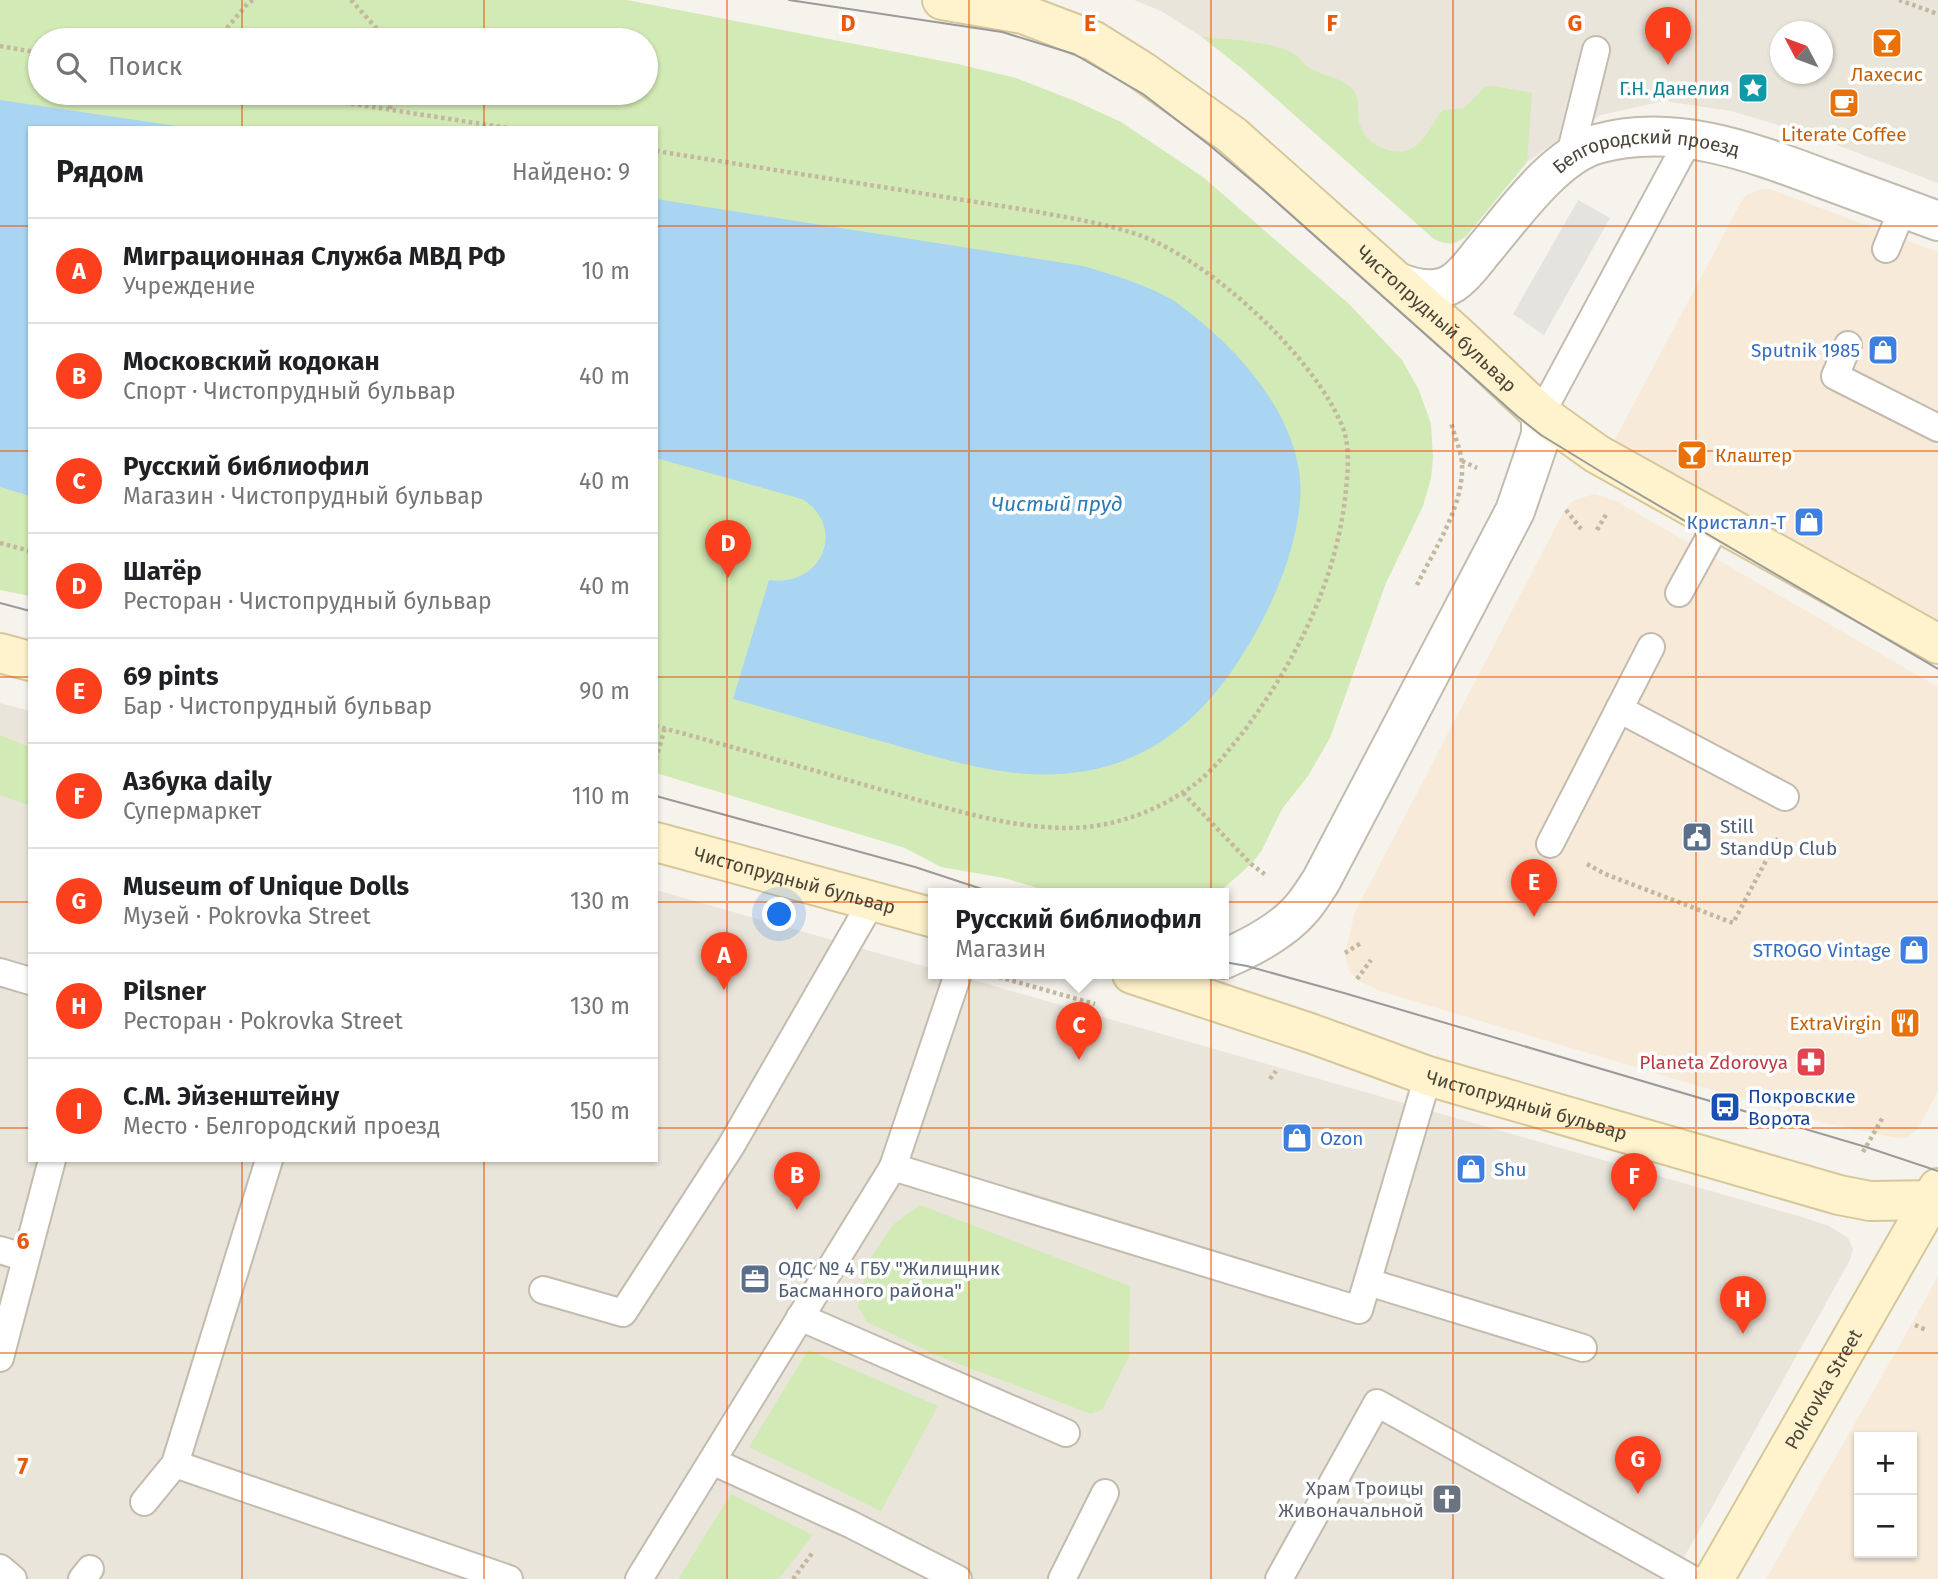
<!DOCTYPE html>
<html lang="ru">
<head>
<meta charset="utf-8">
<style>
	:root { --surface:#fff; --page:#f6f6f6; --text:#202124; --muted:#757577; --line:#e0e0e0; --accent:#fc3f1d }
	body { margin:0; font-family:"Fira Sans",sans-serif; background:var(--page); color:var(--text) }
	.controls { position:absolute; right:21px; bottom:21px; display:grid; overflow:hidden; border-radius:0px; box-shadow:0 2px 5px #0004 }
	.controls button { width:63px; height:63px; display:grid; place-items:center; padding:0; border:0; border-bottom:2px solid var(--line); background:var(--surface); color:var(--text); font:35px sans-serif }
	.compass { position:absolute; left:1770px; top:21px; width:63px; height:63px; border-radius:50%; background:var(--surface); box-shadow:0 2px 5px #0004; rotate:311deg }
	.you { position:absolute; left:780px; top:915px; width:24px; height:24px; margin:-18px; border:5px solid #fff; border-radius:50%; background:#1a73e8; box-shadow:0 0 0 10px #1a73e833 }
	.badge { display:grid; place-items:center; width:46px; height:46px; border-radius:50%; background:var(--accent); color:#fff; font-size:23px; font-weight:700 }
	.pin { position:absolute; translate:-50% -58px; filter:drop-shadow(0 2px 4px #0008) }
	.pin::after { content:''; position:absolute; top:37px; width:24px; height:21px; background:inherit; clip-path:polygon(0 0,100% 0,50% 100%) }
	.popup { position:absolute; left:928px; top:888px; width:301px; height:91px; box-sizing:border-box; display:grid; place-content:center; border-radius:0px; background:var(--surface); filter:drop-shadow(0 2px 5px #0005); font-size:23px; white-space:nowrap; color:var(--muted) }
	.popup b { font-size:26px; color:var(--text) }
	.popup::after { content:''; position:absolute; left:50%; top:100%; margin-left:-14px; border:14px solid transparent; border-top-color:var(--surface) }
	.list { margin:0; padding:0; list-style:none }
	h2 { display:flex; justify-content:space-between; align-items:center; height:91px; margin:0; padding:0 28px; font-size:30px }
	h2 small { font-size:23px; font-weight:400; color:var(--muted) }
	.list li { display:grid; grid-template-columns:46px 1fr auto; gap:21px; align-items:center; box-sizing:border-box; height:105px; padding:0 28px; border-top:2px solid var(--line) }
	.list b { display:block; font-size:26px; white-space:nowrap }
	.list p { margin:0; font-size:23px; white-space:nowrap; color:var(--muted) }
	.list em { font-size:23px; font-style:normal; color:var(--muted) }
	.icon { flex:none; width:38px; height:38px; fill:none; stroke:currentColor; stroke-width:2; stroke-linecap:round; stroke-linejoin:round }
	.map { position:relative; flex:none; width:1938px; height:1579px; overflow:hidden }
	.search { position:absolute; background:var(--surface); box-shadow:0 2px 5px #0004; left:28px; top:28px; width:630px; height:77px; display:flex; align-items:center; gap:18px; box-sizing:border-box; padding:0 24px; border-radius:38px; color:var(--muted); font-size:26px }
	.panel { position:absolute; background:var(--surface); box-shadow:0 2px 5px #0004; left:28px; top:126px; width:630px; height:1036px; border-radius:0px }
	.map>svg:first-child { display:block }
	.residential { fill:#eae5da; fill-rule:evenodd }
	.commercial { fill:#f7ead8; fill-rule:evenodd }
	.green { fill:#d2eab5; fill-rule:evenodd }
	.parking { fill:#e5e3e0 }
	.water { fill:#a9d4f2 }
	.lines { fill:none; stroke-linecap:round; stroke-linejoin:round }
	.lane-casing { stroke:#c2bbae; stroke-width:30 }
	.street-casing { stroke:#c2bbae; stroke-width:42 }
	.secondary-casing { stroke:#d6c79b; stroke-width:42 }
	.path { stroke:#c4b79f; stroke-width:4.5; stroke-dasharray:3.5 3.5; stroke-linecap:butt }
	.lane { stroke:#fff; stroke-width:26 }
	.street { stroke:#fff; stroke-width:38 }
	.secondary { stroke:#fff3cd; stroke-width:38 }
	.tram { stroke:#9a9a9a; stroke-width:2 }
	.grid { fill:none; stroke:#e8590c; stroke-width:2; stroke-opacity:0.55 }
	.labels { text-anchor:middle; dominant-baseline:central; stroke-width:7; stroke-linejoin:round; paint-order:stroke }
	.food-label { font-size:19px; fill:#c56008; stroke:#fff }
	.culture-label { font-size:19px; fill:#0d838f; stroke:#fff; text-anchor:end }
	.street-label { font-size:19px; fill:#4b4439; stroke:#fff }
	.shop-label { font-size:19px; fill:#366cbe; stroke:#fff; text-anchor:end }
	.service-label { font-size:19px; fill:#4e5e75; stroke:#fff; text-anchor:start }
	.health-label { font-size:19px; fill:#be3a42; stroke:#fff; text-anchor:end }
	.transit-label { font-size:19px; fill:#164399; stroke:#fff; text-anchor:start }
	.worship-label { font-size:19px; fill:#5b616d; stroke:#fff; text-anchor:end }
	.water-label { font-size:21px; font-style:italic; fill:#2e7ab2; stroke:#fff }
	.grid-label { font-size:23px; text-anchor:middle; font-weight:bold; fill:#e8590c; stroke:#fff; stroke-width:7; stroke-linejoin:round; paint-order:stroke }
</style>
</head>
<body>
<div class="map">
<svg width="1938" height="1579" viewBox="0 0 1938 1579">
	<rect width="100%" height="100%" fill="#f6f3ec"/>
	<g class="residential">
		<path d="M1134,0h804v183l-136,-51 -71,-21 -67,-10 -63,14 -42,24 -32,23 -61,74 -13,8 -10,-1 -9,-4 -189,-168 -43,-34 -39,-25zM1780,32h42v42h-42z"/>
		<path d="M0,703l30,8v449h626v-270l278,79v5h18l850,243 27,9 19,12 5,11 -3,11 -178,319h-1672z"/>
	</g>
	<g class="commercial">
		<path d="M1762,189h8l168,63v379l-323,-187v-5l126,-237 5,-7z"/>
		<path d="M1595,494l21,7 322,186v404l-21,39 -11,8h-9l-78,-16 -439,-131 -21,-10 -11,-12 -3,-16 10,-41 210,-403 9,-9z"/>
		<path d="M1938,1276v303h-172l136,-238zM1859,1437h53v116h-53z"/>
	</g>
	<g class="green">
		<path d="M0,0h627l331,64 58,14 59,23 46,21 82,55 146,127 53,56 17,30 12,34 2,35 -2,19 -8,28 -37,77 -56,155 -22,38 -26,33 -20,41 -11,14 -34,30h-160l-53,-16 -63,-11 -36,-19 -249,-75v-645h-626v468l-30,-6zM40,40h606v53h-606z"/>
		<path d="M1202,37c29,3 62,3 89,15 8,4 12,13 20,17 12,7 28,8 39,18 11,9 7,22 9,34 5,25 39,41 59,23 11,-10 15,-23 25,-34l21,-2 21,-21 10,-1 37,7 -5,69 -61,74c-11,10 -20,8 -32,3l-189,-168z"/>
		<path d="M0,735l30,12v59l-30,-11z"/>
		<path d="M920,1205l210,81 -1,70 -26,53 -12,5 -150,-57 -74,-35 -9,-15 11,-47 25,-36z"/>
		<path d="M808,1350l130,56 -57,105 -132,-64z"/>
		<path d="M731,1494l82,41 -34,44h-101z"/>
	</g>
	<path class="parking" d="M1578,200l32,18 -66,117 -31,-21z"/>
	<g class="water">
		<path d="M0,100l190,28h-160v368l-30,-9z"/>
		<path d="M656,199l427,67c30,9 59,17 86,32 10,5 18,13 26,19 53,42 112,113 105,185 -5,54 -30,110 -59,155 -38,60 -89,105 -162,115 -67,10 -132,-12 -195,-30 -51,-14 -101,-29 -151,-43l36,-119c54,8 78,-54 33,-81l-146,-41z"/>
	</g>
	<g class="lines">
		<g class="lane-casing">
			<g id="lane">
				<path d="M1569,159l27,-109"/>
				<path d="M1886,249l17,-41"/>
				<path d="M1848,345l-13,31 103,52"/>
				<path d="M1541,414l148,-275"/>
				<path d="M1679,593l39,-71"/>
				<path d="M1619,709l166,88"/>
				<path d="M1550,844l101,-197"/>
				<path d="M0,972l30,9"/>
				<path d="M958,974l-65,193 466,143 69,-234"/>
				<path d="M0,1250l26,8"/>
				<path d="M1368,1282l215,66"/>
				<path d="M543,1290l80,23 108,-167 141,-245"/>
				<path d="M800,1317l266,116"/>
				<path d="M0,1358l52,-198"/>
				<path d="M712,1461l138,63 108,55"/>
				<path d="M175,1464l334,115"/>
				<path d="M144,1502l31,-38 94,-304"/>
				<path d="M0,1568l13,11"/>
				<path d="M82,1579l8,-10"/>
				<path d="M639,1579l254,-412"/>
				<path d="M1062,1579l43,-86"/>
				<path d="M1279,1579l98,-176 315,176"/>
			</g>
		</g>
		<g class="street-casing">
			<g id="street">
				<path id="s1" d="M1397,282c18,7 39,12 56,1 12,-8 21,-21 29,-31 29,-34 72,-96 115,-108 77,-22 155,8 227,35 38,14 76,28 114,42"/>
				<path d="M1224,959c28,-12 59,-28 78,-51 7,-8 13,-18 19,-27l194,-370 26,-76v-21"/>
			</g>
		</g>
		<g class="secondary-casing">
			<g id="secondary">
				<path id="s2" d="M942,0l81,14 71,27 48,30 90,64 226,201 83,78 56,40 341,190"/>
				<path d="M0,653l30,8"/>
				<path id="s3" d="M656,842l278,76"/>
				<path id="s4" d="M1132,974l178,59 118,43 411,119 31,6 68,-1"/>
				<path id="s5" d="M1714,1579l224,-391"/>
			</g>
		</g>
		<g class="path">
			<path d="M351,0l28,31 4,9"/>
			<path d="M1899,0l39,14"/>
			<path d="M220,40l2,-6 26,-31 5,-3"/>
			<path d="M0,46l40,7"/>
			<path d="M282,93l226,35"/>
			<path d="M390,109l2,-16"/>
			<path d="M656,151l377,60c35,7 72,12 106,24 72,26 176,122 204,193 7,18 5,42 3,61 -8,88 -49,171 -102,242 -18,23 -37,47 -62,62 -28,18 -63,31 -96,34 -65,6 -138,-19 -200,-36 -77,-22 -153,-44 -230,-65"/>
			<path d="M1462,461l15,7"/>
			<path d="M1566,510l15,19"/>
			<path d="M1597,530l10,-17"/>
			<path d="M0,543l30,8"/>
			<path d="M1417,585c18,-37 47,-79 45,-121 -1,-14 -8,-29 -11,-42"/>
			<path d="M656,759l9,-31"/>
			<path d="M1183,793l68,71 16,12"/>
			<path d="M1587,864l18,10 128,49 45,-85"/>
			<path d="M1345,953l16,-10"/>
			<path d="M999,977l96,27"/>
			<path d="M1357,979l14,-19"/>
			<path d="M1270,1079l6,-8"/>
			<path d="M1863,1152l20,-35"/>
			<path d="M1915,1325l11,5"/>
			<path d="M793,1579l20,-27"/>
		</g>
		<use href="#lane" class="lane"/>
		<use href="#street" class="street"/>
		<use href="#secondary" class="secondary"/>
		<g class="tram">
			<path d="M789,0l213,32 72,22 69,40 65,50 54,45 255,227 24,19 62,38 335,196"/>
			<path d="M0,603l30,8"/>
			<path d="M656,796l259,71 82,27"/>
			<path d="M1224,962l23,4 97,27 522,154 72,24"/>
		</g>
	</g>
	<path class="grid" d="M242,0v40M484,0v40M727,0v1579M969,0v1579M1211,0v1579M1453,0v1579M1696,0v1579M242,93v35M484,93v35M0,226h30M656,226h1282M0,451h30M656,451h1282M0,677h30M656,677h1282M0,902h30M656,902h1282M0,1128h30M656,1128h1282M242,1160v419M484,1160v419M0,1353h1938"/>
	<defs>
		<g id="bar-square" transform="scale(1.575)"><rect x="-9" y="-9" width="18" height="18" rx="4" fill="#e8710a" stroke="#fff"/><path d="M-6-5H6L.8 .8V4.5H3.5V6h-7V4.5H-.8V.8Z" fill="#fff"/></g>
		<g id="sight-square" transform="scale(1.575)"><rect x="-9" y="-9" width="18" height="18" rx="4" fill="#0f9aa8" stroke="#fff"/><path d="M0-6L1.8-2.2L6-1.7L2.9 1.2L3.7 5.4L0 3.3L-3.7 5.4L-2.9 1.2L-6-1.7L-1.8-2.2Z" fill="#fff"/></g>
		<g id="cafe-square" transform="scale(1.575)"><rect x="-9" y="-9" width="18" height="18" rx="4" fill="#e8710a" stroke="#fff"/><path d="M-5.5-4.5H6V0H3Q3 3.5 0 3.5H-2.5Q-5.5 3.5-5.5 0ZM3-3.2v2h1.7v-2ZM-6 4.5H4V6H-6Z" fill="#fff"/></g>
		<g id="shop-square" transform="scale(1.575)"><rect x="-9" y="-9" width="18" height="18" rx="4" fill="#3f7fe0" stroke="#fff"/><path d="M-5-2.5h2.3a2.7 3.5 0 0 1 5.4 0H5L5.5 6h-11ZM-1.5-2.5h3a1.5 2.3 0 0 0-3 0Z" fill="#fff"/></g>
		<g id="civic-square" transform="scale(1.575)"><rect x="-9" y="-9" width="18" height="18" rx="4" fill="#5c6f8a" stroke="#fff"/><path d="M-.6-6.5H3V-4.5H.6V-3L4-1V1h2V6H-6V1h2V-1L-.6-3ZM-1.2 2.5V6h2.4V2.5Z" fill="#fff"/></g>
		<g id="restaurant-square" transform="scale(1.575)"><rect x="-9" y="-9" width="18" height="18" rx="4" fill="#e8710a" stroke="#fff"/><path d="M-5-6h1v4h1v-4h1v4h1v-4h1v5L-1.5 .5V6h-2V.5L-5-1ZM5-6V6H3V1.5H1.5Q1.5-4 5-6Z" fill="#fff"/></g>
		<g id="pharmacy-square" transform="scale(1.575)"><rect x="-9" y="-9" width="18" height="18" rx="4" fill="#e0444e" stroke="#fff"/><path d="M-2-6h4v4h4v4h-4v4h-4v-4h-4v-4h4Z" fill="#fff"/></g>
		<g id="bus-square" transform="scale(1.575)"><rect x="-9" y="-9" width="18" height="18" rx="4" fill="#1a4fb4" stroke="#fff"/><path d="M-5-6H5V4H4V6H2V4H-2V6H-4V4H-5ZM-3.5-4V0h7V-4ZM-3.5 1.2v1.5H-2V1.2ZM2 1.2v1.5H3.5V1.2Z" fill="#fff"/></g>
		<g id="office-square" transform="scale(1.575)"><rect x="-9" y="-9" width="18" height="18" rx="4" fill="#5c6f8a" stroke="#fff"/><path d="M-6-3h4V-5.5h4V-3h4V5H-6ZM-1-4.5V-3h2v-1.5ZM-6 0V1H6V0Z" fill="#fff"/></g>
		<g id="church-square" transform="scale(1.575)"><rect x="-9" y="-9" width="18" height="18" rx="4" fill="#6b7280" stroke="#fff"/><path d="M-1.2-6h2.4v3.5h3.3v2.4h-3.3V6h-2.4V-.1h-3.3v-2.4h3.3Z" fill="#fff"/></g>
	</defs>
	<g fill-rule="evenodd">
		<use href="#bar-square" x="1887" y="43"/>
		<use href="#sight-square" x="1753" y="88"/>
		<use href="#cafe-square" x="1844" y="103"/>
		<use href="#shop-square" x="1883" y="350"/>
		<use href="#bar-square" x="1692" y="455"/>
		<use href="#shop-square" x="1809" y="522"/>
		<use href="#civic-square" x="1697" y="837"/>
		<use href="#shop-square" x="1914" y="950"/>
		<use href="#restaurant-square" x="1905" y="1023"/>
		<use href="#pharmacy-square" x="1811" y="1062"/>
		<use href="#bus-square" x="1725" y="1107"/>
		<use href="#shop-square" x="1297" y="1138"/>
		<use href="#shop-square" x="1471" y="1169"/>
		<use href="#office-square" x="755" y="1279"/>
		<use href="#church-square" x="1447" y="1499"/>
	</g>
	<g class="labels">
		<g class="food-label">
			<text x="1887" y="74">Лахесис</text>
			<text x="1844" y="134">Literate Coffee</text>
			<text x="1715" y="455" text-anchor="start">Клаштер</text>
			<text x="1882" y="1023" text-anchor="end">ExtraVirgin</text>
		</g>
		<g class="culture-label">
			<text x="1730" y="88">Г.Н. Данелия</text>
		</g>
		<g class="street-label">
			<text stroke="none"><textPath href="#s1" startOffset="308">Белгородский проезд</textPath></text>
			<text stroke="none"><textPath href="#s2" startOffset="600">Чистопрудный бульвар</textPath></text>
			<text stroke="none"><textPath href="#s3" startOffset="144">Чистопрудный бульвар</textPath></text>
			<text stroke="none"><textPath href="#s4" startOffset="416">Чистопрудный бульвар</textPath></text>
			<text stroke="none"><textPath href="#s5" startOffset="219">Pokrovka Street</textPath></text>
		</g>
		<g class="shop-label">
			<text x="1860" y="350">Sputnik 1985</text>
			<text x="1786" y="522">Кристалл-Т</text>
			<text x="1891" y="950">STROGO Vintage</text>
			<text x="1320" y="1138" text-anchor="start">Ozon</text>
			<text x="1494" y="1169" text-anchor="start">Shu</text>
		</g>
		<g class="service-label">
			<text x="1720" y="826">Still<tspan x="1720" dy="22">StandUp Club</tspan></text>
			<text x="778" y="1268">ОДС № 4 ГБУ "Жилищник<tspan x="778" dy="22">Басманного района"</tspan></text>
		</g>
		<g class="health-label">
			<text x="1788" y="1062">Planeta Zdorovya</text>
		</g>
		<g class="transit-label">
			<text x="1748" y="1096">Покровские<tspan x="1748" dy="22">Ворота</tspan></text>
		</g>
		<g class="worship-label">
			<text x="1424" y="1488">Храм Троицы<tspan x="1424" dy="22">Живоначальной</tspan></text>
		</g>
		<g class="water-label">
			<text x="1057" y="504">Чистый пруд</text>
		</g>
	</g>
	<g class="grid-label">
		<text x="848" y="31">D</text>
		<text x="1090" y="31">E</text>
		<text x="1332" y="31">F</text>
		<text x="1575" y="31">G</text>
		<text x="23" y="1249">6</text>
		<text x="23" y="1474">7</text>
	</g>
</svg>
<div class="controls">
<button>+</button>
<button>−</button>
</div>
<svg class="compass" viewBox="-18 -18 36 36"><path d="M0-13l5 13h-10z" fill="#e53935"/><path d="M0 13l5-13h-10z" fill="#757577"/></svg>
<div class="you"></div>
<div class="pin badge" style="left:724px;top:990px">A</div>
<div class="pin badge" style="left:797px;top:1210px">B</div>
<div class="pin badge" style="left:1079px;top:1060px">C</div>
<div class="popup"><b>Русский библиофил</b>Магазин</div>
<div class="pin badge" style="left:728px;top:578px">D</div>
<div class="pin badge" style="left:1534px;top:917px">E</div>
<div class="pin badge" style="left:1634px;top:1211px">F</div>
<div class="pin badge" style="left:1638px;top:1494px">G</div>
<div class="pin badge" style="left:1743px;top:1334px">H</div>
<div class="pin badge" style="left:1668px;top:65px">I</div>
<div class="search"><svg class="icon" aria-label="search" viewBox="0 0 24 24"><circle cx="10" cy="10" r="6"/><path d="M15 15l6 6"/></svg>Поиск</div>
<section class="panel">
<h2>Рядом<small>Найдено: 9</small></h2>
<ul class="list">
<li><span class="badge">A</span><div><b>Миграционная Служба МВД РФ</b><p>Учреждение</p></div><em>10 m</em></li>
<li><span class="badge">B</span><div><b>Московский кодокан</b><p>Спорт · Чистопрудный бульвар</p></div><em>40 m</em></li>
<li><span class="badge">C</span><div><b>Русский библиофил</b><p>Магазин · Чистопрудный бульвар</p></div><em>40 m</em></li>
<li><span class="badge">D</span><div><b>Шатёр</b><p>Ресторан · Чистопрудный бульвар</p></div><em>40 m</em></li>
<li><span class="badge">E</span><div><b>69 pints</b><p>Бар · Чистопрудный бульвар</p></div><em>90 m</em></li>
<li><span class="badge">F</span><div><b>Азбука daily</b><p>Супермаркет</p></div><em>110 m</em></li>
<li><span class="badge">G</span><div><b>Museum of Unique Dolls</b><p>Музей · Pokrovka Street</p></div><em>130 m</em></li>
<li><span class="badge">H</span><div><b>Pilsner</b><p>Ресторан · Pokrovka Street</p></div><em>130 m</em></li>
<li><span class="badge">I</span><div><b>С.М. Эйзенштейну</b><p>Место · Белгородский проезд</p></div><em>150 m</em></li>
</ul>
</section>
</div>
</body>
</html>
